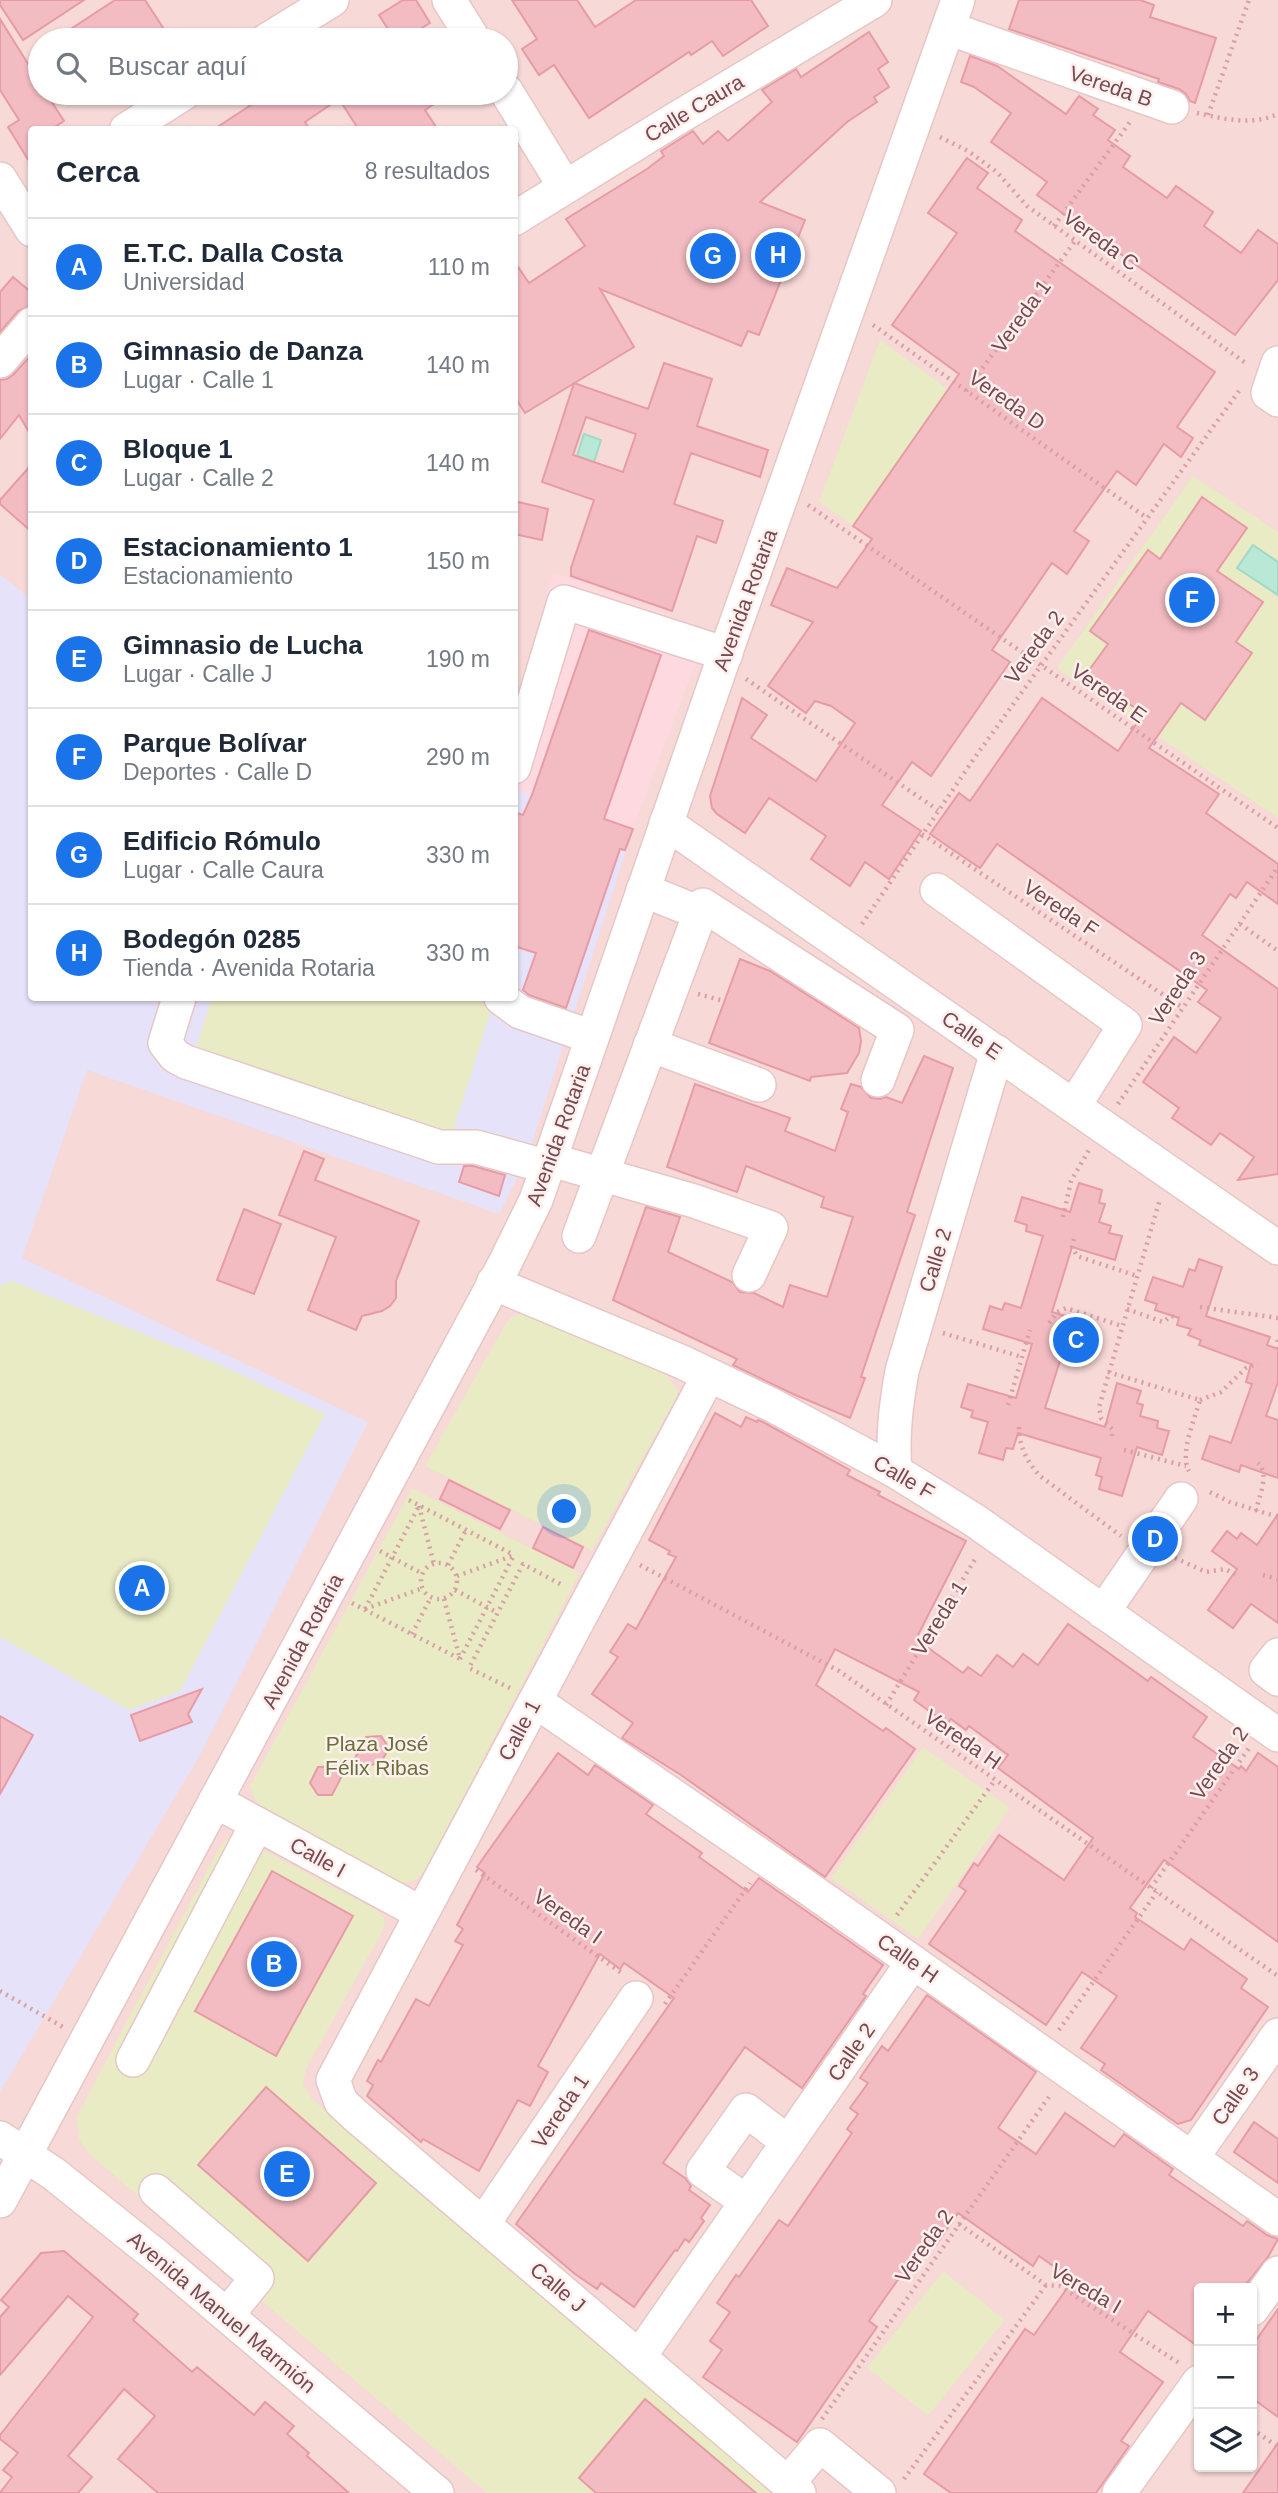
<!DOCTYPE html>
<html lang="es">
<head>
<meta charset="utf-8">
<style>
	:root { --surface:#fff; --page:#f2f2f3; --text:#1f2937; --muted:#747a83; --line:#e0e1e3; --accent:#1a73e8 }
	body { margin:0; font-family:Helvetica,sans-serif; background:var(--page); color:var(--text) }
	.controls { position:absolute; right:21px; bottom:21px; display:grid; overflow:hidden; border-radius:7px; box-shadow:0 2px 5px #0004 }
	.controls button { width:63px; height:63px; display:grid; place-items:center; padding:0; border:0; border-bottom:2px solid var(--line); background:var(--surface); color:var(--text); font:35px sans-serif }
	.you { position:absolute; left:565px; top:1512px; width:24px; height:24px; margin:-18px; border:5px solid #fff; border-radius:50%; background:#1a73e8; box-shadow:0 0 0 10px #1a73e833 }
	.badge { display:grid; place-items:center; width:46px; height:46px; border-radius:50%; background:var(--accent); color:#fff; font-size:23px; font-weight:700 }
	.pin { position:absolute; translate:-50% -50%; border:4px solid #fff; box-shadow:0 2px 7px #0006 }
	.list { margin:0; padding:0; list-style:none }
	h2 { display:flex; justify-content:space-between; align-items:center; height:91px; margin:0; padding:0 28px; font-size:30px }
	h2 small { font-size:23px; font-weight:400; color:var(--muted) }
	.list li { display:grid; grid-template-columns:46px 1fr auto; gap:21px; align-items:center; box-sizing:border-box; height:98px; padding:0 28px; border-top:2px solid var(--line) }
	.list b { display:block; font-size:26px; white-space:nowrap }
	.list p { margin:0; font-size:23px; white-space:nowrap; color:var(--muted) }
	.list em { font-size:23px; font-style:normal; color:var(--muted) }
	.icon { flex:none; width:38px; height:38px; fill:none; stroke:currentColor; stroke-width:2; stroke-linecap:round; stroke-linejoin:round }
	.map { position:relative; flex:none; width:1278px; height:2493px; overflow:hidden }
	.search { position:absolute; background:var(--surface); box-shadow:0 2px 5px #0004; left:28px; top:28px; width:490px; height:77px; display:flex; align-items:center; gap:18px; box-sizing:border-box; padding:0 24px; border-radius:38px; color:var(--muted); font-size:26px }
	.panel { position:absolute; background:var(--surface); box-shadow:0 2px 5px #0004; left:28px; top:126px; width:490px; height:875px; border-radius:7px }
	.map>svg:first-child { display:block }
	.residential { fill:#f7d9d7; fill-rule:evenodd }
	.commercial { fill:#fed9e0 }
	.education { fill:#e5e2f9 }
	.green { fill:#e8ebc3 }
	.water { fill:#b9e8d7; stroke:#9fdac6; stroke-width:2 }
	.building { fill:#f3bcc2; stroke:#e79ca5; stroke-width:2; fill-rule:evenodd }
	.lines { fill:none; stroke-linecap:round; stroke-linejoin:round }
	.minor-casing { stroke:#e7c6c6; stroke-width:36 }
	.path { stroke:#d99fa5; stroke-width:4.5; stroke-dasharray:2 5; stroke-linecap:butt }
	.minor { stroke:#fff; stroke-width:33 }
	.labels { text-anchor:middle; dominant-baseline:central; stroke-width:5; stroke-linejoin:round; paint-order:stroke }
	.street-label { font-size:21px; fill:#774950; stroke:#ffefed }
	.park-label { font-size:21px; fill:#67723b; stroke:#ffefed }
</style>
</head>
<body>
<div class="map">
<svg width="1278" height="2493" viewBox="0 0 1278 2493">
	<rect width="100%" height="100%" fill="#fde8e6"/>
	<path class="residential" d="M0,0h1278v2493h-1278zM40,40h466v53h-466zM32,130h482v868h-482zM1199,2288h53v179h-53z"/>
	<path class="commercial" d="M553,572l155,58 -75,199 -118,-40v-77z"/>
	<path class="education" d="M0,574l31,25 1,399h482l1,-209 118,40 -101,314 -11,27 -22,44 -412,-144 -65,188 346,164 -168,333 -200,337z"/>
	<g class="green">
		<path d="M880,340l68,49 -95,137 -34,-24z"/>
		<path d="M1193,476l85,56v286l-221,-150z"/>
		<path d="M212,998h272l10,3 -43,136 -257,-83z"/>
		<path d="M12,1281l210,85 103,48 -145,277 -51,19 -129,-73v-351z"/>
		<path d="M521,1313l20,4 125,58 12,15 -2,8 -84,152 -167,-84 80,-141 7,-8z"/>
		<path d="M412,1488l168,85 -152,292c-7,12 -14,21 -30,16l-121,-64 -21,-15 -6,-16z"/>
		<path d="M923,1747l87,61 -92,131 -87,-61z"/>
		<path d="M231,1835l6,1 141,75 7,9 -1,8 -78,141 -3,15 9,15 130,113 335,281h-290l-398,-339 -10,-15 -2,-23 142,-268z"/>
		<path d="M943,2271l62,49 -77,96 -61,-48z"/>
	</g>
	<g class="water">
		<path d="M584,434l17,6 -7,22 -17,-6z"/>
		<path d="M1253,545l25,17v33l-41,-27z"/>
	</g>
	<g class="building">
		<path d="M0,0h84l-61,40 -23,-35z"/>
		<path d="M115,0h30l26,40h-117z"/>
		<path d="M403,0h13l14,23 -28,17h-7l-16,-25z"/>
		<path d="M512,0h65l18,27 41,-27h115l17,26 -45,30 -11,-15 -21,14 -2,-3 -100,66 -35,-53 -15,10 -17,-26 15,-10z"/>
		<path d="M1019,0h121l14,5 -4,12 66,21 -21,65 -5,-2 -4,-7 -7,-5 -21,-7 1,-3 -150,-50z"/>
		<path d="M0,19l40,64v10h6l18,28 -14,9h-18v36l-24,-39 11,-7 -19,-30z"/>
		<path d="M869,32l19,30 -10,7 11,18 -15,10 3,5 -30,20 -87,80 45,18 -46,115 -11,-4 -7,15 -141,-57 34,58 -109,66 -11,-17v-135l15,22 56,-37 -19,-27 81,-50 17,-13 -3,-5 32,-20 10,13 15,-13 10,10 44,-39 -10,-12 34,-21 5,8z"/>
		<path d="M970,56l27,10 69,48 13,-18 19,13 -5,6 22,15 -7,10 22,16 -7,11 44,31 9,-12 37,26 -9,14 37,27 17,-23 20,14v36l-43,55 -198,-140 10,-13 -56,-40 20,-29 -37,-26 -13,-5z"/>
		<path d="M269,93h181l-25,17 13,20h-79l-20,-31 -34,23 5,8h-97z"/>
		<path d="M967,158l21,15 -11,15 45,32 -7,11 200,141 -38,55 16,11 -12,19 -17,-13 -28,41 -19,-14 -43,60 15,10 -22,33 -15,-11 -60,87 18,12 -63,91 -16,23 -19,-14 -30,43 39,26 -32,48 -24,-17 -15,24 -39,-27 15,-23 -57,-38 -24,35 -28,-19 -5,-6 -2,-12 32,-98 25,17 -16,23 65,43 39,-58 -24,-17 -16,-5 -9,12 -38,-27 45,-64 -42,-17 16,-37 50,20 35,-49 -19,-13 106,-152 -67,-49 65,-92 -29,-20z"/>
		<path d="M13,277l19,16v12l-14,6 -18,21v-40z"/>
		<path d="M32,354v83l-13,-22 -19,24v-59l7,-1 7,-5z"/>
		<path d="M664,363l48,16 -15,47 71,24 -8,27 -69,-24 -17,51 49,17 -7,22 -19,-7 -25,75 -101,-35v-8l23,-68 -52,-18 32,-99 74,26zM586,417l50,17 -13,38 -50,-17z"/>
		<path d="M32,464v68l-32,-28v-4z"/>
		<path d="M1202,497l45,31 -30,43 46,31 -27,40 16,11 -47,67 -24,-17 -32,45 70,46 -13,19 72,51v40l-31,-22 -11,16 -6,-4 -28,41 76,54v185l-40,6 16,-23 -34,-24 -9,12 -39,-27 7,-10 -36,-26 31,-45 22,16 25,-35 -23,-16 9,-12 -210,-146 -17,24 -50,-34 29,-41 11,8 72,-103 76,53 25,-37 -56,-41 21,-29 -18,-13 58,-81 12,9z"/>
		<path d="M514,501l34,8 -6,31 -28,-6z"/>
		<path d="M589,630l72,25 -57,164 29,10 -8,21 -5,-1 -54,159 -37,-13 -6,-5 13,-37 -22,-7v-134l9,3 9,-20z"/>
		<path d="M740,959l30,12 89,57 2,13 -2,12 -12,20 -36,4 -1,4 -101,-38z"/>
		<path d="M924,1056l29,12 -46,144 8,3 -54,162 4,1 -15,40 -57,-24 -60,-29 4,-6 -124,-59 33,-93 34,10 -12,35 64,30 8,10 14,1 29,14 7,-22 37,12 26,-80 -32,-10 3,-10 -78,-31 -9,26 -70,-25 28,-83 95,34 -5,13 50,20 13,-39 -7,-3 10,-25 10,3 10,11 9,1 6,-2 16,6z"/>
		<path d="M304,1151l20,8 -9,21 104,41 -23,60v17l-6,8 -8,5 -20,5 -6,14 -48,-20 28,-73 -57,-22z"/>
		<path d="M464,1166h9l32,9 -6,21 -40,-14z"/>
		<path d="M1079,1183l23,7 -3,13 6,1 -6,18 12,4 -2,7 13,3 -7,24 -43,-13 -20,65 44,13 -7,23 -12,-3 -2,6 -11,-3 -19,60 60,19 12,-44 24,8 -4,12 6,2 -3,11 18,5 -1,7 12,3 -7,24 -25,-8 -15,49 -23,-7 3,-12 -6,-2 5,-17 -83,-25 -5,16 -7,-1 -3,12 -24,-7 9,-31 -17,-5 2,-6 -12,-4 7,-23 48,14 16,-54 -49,-15 7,-23 12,4 3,-7 16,5 22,-72 -17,-5 1,-6 -12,-4 7,-24 48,15z"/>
		<path d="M244,1209l37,15 -27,70 -37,-14z"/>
		<path d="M1199,1259l23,8 -16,49 64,21 -3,8 11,4v33l-12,34 12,4v58l-37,-13 -2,7 -37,-13 8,-23 21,7 21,-59 -6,-2 5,-18 -52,-19 2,-5 -13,-5 3,-6 -14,-4 2,-7 -24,-8 2,-6 -12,-4 8,-23 30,10 6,-18 6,2z"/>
		<path d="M715,1413l26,14 5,-10 11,5 1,-2 5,2 87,48 -3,5 33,17 -2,3 88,46 -50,98 47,34 5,-6 13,9 16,-21 16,12 10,-13 15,11 30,-41 80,57 3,-4 56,40 -14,20 46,32 2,-3 5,5 12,-18 20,14v175l-114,-82 -34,48 7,5 -2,4 49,33 7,-11 56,40 -6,9 27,19 -77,113 -13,4 -77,-54 4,-6 -24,-16 36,-52 -35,-24 -36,53 -117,-81 37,-53 -7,-5 15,-23 4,3 21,-31 65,45 29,-42 -95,-70 10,-13 -39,-29 -3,4 -15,-11 -4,5 -33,-24 5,-8 -84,-43 -19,36 67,46 3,-3 29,21 -90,128 -144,-102 -59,-37 11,-15 -41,-29 26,-37 -8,-5 18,-28 8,5 40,-72 -8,-3 2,-3 -21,-11z"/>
		<path d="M449,1480l61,30 -10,19 -60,-30z"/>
		<path d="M1278,1514v109l-27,-19 -18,24 -25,-18 29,-41 -25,-18 15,-20 10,8 4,-6 16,12z"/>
		<path d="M543,1527l40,20 -10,21 -40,-20z"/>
		<path d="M202,1689l-14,25 4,8 -52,19 -9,-26z"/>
		<path d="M0,1716l33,19 -33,59z"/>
		<path d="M381,1736l8,12 -9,16 -29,2 15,-29z"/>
		<path d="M558,1753l30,22 7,-10 58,40 -7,9 56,39 -3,4 49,35 11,-14 124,87 -20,29 3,2 -64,92 -57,-41 -82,116 22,15 6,8 -2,4 21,15 -9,13 3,3 -15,21 -4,-3 -8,12 -2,-1 -41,57 -33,-24 -4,6 -22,-15 -59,-50 158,-226 -50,-35 -4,6 -20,-15 -62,112 10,6 -18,34 -12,-6 -39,71 -56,-32 -2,3 -54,-46 6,-11 -6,-4 11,-21 3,2 35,-63 13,7 34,-61 -8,-4 8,-12 -6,-4 28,-52 -8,-6z"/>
		<path d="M347,1766l-15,29h-14l-8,-12 8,-16z"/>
		<path d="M272,1871l81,45 -77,140 -81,-45z"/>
		<path d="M927,1995l109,77 -38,56 38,26 29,-41 49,34 10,-13 49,35 -4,6 74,51 4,-5 20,14 11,4 -10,18 -25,31h-44v59l-51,-36 -28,41 43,30 -42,59 8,5 -33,47h-145l-27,-19 101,-145 9,6 39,-55 -34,-24 -6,10 -75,-53 -22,32 -9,-6 -40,56 -18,26 8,6 -80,115 -94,-65 19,-27 -12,-9 20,-29 -13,-9 19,-28 3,2 40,-57 9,6 64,-93 -5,-4 11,-15 -8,-6 18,-25 -8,-5 22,-32 6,5z"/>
		<path d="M266,2087l110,96 -68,78 -110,-96z"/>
		<path d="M1254,2122l24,17v44l-44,-31z"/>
		<path d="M64,2251l74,63 -5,6 59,52 5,-5 57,48 11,-13 29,24 -7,8 22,19 -2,3 42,37h-191l-40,-34 37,-43 -31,-27 -56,67 24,21 -14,16h-78l12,-16 -9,-7 15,-17 -18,-14v-4l93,-118 -25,-21 -68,79v-58l9,-10 -8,-7 40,-47z"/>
		<path d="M1278,2309v108l-26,-19v-52z"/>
		<path d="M645,2399l111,94h-160l-17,-15z"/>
		<path d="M1278,2443v50h-35z"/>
	</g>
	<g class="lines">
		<g class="minor-casing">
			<g id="minor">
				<path d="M449,0l25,40"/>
				<path d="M948,28l224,79"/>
				<path d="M267,40l65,-40"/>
				<path d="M506,91l59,96"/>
				<path d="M126,130l58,-37"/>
				<path d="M0,179l32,51"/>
				<path d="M514,219l160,-99 201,-120"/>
				<path d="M0,361l32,-37"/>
				<path d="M1278,363l-10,30 10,7"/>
				<path d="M514,767l50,-165 162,52"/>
				<path d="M666,823l612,425"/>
				<path d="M643,890l57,23"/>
				<path d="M937,890l188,135 -51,81"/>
				<path d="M179,998l-14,45 10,13 11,6 253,85h37l72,20"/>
				<path d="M501,998l19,14 72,25"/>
				<path d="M650,1045l109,40"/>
				<path d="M551,1160l143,41 77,27 -22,47"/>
				<path d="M579,1236l124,-331 194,125 -19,50"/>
				<path d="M493,1283l189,79 90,43 123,66 79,49 304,215"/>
				<path d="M709,1375l-376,705 8,22 15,14 443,377"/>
				<path d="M895,1471c-3,-35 1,-66 7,-100l95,-319"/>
				<path d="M1103,1612l78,-113"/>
				<path d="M1278,1655l-12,15 12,9"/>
				<path d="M535,1701l270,185 473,333"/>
				<path d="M215,1801l206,112"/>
				<path d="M133,2060l124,-236"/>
				<path d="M0,2138l54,36 105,84 278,235"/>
				<path d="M1192,2158l86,-123"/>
				<path d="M156,2191l101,87 -30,37"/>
				<path d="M0,2201l505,-938 31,-63 186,-537 236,-663"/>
				<path d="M747,2202l-44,-31 43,-61 42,32"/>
				<path d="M483,2224l153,-226"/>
				<path d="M1252,2309l26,-36"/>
				<path d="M639,2357l274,-395"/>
				<path d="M788,2483l32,-38 59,48"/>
				<path d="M1119,2493l80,-111"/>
			</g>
		</g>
		<g class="path">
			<path d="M1197,113c28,6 54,13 81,1"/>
			<path d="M1208,115l41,-115"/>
			<path d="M940,137l28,14 29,21 30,34 220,158"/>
			<path d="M1054,226l76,-104"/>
			<path d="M873,325l274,193"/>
			<path d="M966,391l109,-150"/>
			<path d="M808,505l470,323"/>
			<path d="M746,679l192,131"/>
			<path d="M922,834l261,174"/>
			<path d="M862,924l111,-164 266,-369"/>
			<path d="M1240,924l38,27"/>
			<path d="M698,994l26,7"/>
			<path d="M1118,1104l160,-237"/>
			<path d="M1063,1217l8,-36 18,-31"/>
			<path d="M1074,1239l-2,8 5,9 60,20"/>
			<path d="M1200,1307l78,11"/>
			<path d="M1127,1309l36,13 8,-6 8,2"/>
			<path d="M1049,1323l8,-11 9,-4 56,18"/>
			<path d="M943,1333l79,24"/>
			<path d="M1277,1349l1,-10"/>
			<path d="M1108,1372l92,28c-5,18 -21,54 -11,71"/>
			<path d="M1200,1400l21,-8 25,-24 12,-5"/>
			<path d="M1008,1405l22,-75"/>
			<path d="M1019,1427c0,19 8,35 21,49l81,60"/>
			<path d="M1112,1436v-7l-11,-11 -2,-11 61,-208"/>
			<path d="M1124,1450l62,16"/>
			<path d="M1210,1492l20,10 48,15"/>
			<path d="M409,1500l105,55"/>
			<path d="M419,1506l15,58"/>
			<path d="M1256,1511c3,-15 14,-37 2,-48"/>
			<path d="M380,1551l43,23"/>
			<path d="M1175,1558l31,14 19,-3 15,8"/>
			<circle cx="439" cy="1581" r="18"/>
			<path d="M448,1565l18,-35"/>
			<path d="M640,1565l199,106 439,305"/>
			<path d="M1263,1575l15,4"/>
			<path d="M457,1576l55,-20"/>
			<path d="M455,1590l43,23"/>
			<path d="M444,1599l16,60"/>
			<path d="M352,1603l108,56"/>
			<path d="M365,1609l54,-103"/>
			<path d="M365,1609l58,-21"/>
			<path d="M412,1634l19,-37"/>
			<path d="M460,1659l54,-104"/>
			<path d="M510,1688l-41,-20 54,-104 41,22"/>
			<path d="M886,1705l91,-149"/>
			<path d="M476,1870l147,104"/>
			<path d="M1151,1888l98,-140"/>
			<path d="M897,1915l98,-135"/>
			<path d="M0,1991l63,36"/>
			<path d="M665,2004l85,-121"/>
			<path d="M1059,2030l98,-138"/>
			<path d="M959,2224l87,61 14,1 119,77"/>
			<path d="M822,2419l229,-325"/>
			<path d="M1252,2429l26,18"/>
			<path d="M904,2479l142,-194"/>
		</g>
		<use href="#minor" class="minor"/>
	</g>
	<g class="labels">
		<g class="street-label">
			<text transform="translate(1111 86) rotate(19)">Vereda B</text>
			<text transform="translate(694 108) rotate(-31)">Calle Caura</text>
			<text transform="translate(1101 240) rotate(36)">Vereda C</text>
			<text transform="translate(1021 316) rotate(-54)">Vereda 1</text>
			<text transform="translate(1007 400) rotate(35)">Vereda D</text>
			<text transform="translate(745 600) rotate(-70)">Avenida Rotaria</text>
			<text transform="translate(1034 647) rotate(-54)">Vereda 2</text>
			<text transform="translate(1109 693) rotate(35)">Vereda E</text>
			<text transform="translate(1061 908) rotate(34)">Vereda F</text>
			<text transform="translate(1177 988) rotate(-56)">Vereda 3</text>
			<text transform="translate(972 1035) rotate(35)">Calle E</text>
			<text transform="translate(558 1135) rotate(-70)">Avenida Rotaria</text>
			<text transform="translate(935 1260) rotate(-73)">Calle 2</text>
			<text transform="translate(904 1477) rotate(30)">Calle F</text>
			<text transform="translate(939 1618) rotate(-58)">Vereda 1</text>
			<text transform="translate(302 1641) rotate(-62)">Avenida Rotaria</text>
			<text transform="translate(519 1730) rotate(-62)">Calle 1</text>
			<text transform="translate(963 1739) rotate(35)">Vereda H</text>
			<text transform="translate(1219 1763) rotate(-55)">Vereda 2</text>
			<text transform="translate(318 1857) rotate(29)">Calle I</text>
			<text transform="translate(568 1916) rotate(35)">Vereda I</text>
			<text transform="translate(908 1958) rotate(35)">Calle H</text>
			<text transform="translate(851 2052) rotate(-55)">Calle 2</text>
			<text transform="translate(1235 2096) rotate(-55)">Calle 3</text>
			<text transform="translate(560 2111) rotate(-56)">Vereda 1</text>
			<text transform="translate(924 2246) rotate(-55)">Vereda 2</text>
			<text transform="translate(558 2287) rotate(40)">Calle J</text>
			<text transform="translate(1086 2288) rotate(30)">Vereda I</text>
			<text transform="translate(222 2312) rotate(40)">Avenida Manuel Marmión</text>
		</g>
		<g class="park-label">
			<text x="377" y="1743">Plaza José<tspan x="377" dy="24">Félix Ribas</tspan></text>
		</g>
	</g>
</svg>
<div class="controls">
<button>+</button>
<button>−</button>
<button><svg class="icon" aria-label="layers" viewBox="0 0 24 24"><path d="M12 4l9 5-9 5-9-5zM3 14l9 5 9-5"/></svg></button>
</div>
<div class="you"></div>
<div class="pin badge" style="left:142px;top:1588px">A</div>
<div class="pin badge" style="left:274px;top:1964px">B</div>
<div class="pin badge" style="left:1076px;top:1340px">C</div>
<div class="pin badge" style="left:1155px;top:1539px">D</div>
<div class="pin badge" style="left:287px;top:2174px">E</div>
<div class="pin badge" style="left:1192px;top:600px">F</div>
<div class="pin badge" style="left:713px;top:256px">G</div>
<div class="pin badge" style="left:778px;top:255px">H</div>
<div class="search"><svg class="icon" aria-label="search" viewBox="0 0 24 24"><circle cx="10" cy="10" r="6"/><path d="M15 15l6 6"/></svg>Buscar aquí</div>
<section class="panel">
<h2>Cerca<small>8 resultados</small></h2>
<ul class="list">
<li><span class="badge">A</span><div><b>E.T.C. Dalla Costa</b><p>Universidad</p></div><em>110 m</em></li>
<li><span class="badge">B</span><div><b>Gimnasio de Danza</b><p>Lugar · Calle 1</p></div><em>140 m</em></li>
<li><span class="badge">C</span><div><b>Bloque 1</b><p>Lugar · Calle 2</p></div><em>140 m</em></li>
<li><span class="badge">D</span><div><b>Estacionamiento 1</b><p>Estacionamiento</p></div><em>150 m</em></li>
<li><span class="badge">E</span><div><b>Gimnasio de Lucha</b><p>Lugar · Calle J</p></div><em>190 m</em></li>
<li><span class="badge">F</span><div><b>Parque Bolívar</b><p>Deportes · Calle D</p></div><em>290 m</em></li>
<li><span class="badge">G</span><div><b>Edificio Rómulo</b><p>Lugar · Calle Caura</p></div><em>330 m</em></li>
<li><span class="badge">H</span><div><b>Bodegón 0285</b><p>Tienda · Avenida Rotaria</p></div><em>330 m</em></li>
</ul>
</section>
</div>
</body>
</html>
